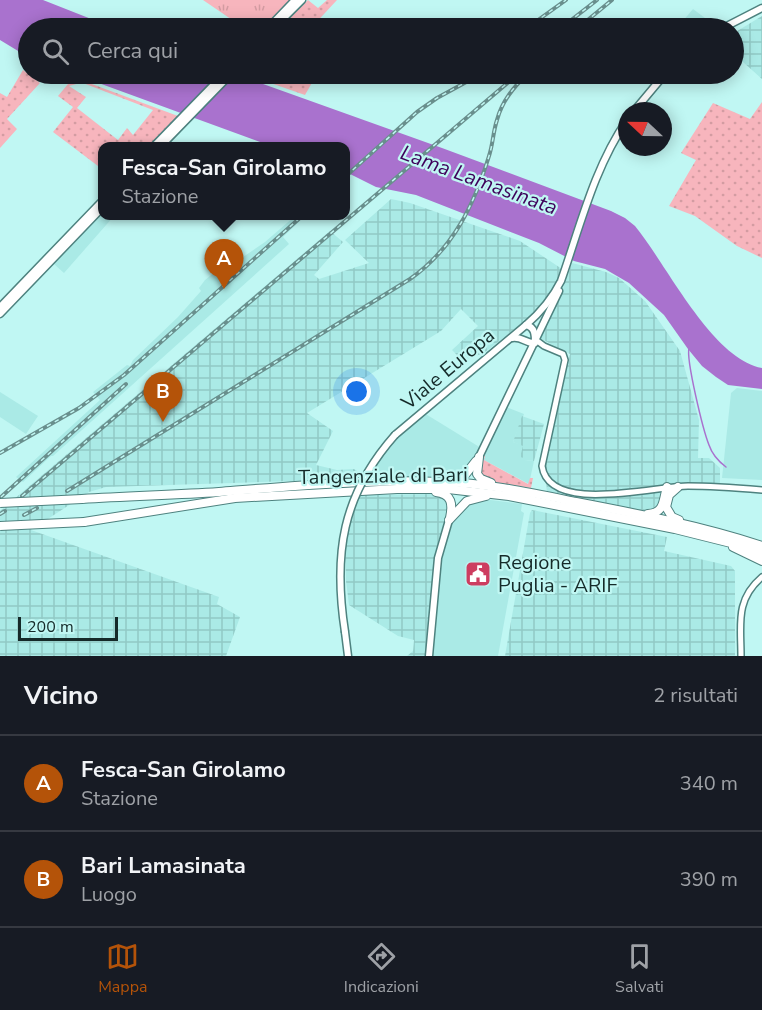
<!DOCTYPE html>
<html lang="it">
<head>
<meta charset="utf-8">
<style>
	:root { --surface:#171b24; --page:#20242c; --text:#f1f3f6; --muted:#9ea1a6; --line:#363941; --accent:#b45309 }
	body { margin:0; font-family:"Nunito Sans",sans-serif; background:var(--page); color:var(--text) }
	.compass { position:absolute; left:618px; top:102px; width:54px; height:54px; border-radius:50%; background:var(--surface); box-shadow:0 3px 15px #0003; rotate:292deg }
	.scale { position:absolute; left:18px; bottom:15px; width:100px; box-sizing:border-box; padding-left:6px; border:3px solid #152a29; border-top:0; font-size:16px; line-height:21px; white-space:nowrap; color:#152a29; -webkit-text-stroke:4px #c0f7f3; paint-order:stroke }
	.you { position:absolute; left:357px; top:392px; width:21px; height:21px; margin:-15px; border:4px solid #fff; border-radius:50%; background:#1a73e8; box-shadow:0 0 0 9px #1a73e833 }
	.badge { display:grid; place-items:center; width:39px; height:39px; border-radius:50%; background:var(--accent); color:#fff; font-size:20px; font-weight:700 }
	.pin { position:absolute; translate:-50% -50px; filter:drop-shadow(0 2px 3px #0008) }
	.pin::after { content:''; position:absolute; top:32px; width:21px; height:18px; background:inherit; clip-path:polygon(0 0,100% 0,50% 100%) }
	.popup { position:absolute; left:98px; top:142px; width:252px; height:78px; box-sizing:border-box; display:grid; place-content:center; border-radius:12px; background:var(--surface); filter:drop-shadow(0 2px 4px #0005); font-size:20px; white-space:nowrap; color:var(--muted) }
	.popup b { font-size:22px; color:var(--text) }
	.popup::after { content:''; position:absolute; left:50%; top:100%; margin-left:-12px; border:12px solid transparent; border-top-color:var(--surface) }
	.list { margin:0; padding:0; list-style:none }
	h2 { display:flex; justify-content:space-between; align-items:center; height:78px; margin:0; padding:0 24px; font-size:26px }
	h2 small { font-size:20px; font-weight:400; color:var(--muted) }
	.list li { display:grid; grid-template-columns:39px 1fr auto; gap:18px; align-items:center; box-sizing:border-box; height:96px; padding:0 24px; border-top:2px solid var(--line) }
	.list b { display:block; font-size:22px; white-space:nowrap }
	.list p { margin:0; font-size:20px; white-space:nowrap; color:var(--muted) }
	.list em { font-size:20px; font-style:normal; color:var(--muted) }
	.icon { flex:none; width:33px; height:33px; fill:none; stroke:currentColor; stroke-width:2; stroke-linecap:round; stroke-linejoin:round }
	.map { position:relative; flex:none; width:762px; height:656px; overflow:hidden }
	.search { position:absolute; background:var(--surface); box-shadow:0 3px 15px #0003; left:18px; right:18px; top:18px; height:66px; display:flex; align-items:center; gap:15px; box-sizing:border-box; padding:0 21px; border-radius:33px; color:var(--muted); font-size:22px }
	.sheet { height:270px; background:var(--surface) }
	nav { display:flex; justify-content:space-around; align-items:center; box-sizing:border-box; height:84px; border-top:2px solid var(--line); background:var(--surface); font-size:16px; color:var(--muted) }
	nav a { display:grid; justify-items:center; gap:3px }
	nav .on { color:var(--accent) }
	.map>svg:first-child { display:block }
	.built { fill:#aaeae6 }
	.industrial { fill:url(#industrial-grid) }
	.grass { fill:url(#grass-dots); fill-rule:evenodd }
	.park { fill:url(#park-tufts) }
	.water { fill:#a972ce }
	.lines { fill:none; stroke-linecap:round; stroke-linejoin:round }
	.stream { stroke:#a972ce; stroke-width:1.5 }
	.tertiary-casing { stroke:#4e827f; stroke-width:8 }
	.secondary-casing { stroke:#4e827f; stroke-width:9 }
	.trunk-casing { stroke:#4e827f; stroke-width:10 }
	.tertiary { stroke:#fff; stroke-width:5 }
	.secondary { stroke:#fff; stroke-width:6 }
	.trunk { stroke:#fff; stroke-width:8 }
	.rail-casing { stroke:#698f8d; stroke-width:4 }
	.rail { stroke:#c0f7f3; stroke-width:1.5; stroke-dasharray:4.5; stroke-linecap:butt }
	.secondary-bridge-casing { stroke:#4e827f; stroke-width:9; stroke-linecap:butt }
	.trunk-bridge-casing { stroke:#4e827f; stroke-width:10; stroke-linecap:butt }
	.secondary-bridge { stroke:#fff; stroke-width:6 }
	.trunk-bridge { stroke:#fff; stroke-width:8 }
	.labels { text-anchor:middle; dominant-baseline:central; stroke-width:4.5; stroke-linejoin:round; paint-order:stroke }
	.street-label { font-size:20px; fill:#152a29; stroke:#c0f7f3 }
	.poi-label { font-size:20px; fill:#152a29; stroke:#c0f7f3; text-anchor:start }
	.water-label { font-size:21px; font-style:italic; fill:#3e025a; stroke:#c0f7f3 }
</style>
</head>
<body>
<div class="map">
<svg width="762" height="656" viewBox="0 0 762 656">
	<defs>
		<pattern id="industrial-grid" width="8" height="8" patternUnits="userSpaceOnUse" patternTransform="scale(1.5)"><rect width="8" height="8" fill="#aaeae6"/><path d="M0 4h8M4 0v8" fill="none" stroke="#91c9c5"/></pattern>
		<pattern id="grass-dots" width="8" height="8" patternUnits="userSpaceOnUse" patternTransform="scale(1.5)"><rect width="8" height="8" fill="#f7b5bd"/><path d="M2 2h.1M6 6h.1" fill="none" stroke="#d39ca2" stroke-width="1.8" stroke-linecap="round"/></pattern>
		<pattern id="park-tufts" width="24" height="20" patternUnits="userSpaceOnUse" patternTransform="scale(1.5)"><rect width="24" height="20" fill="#f7b5bd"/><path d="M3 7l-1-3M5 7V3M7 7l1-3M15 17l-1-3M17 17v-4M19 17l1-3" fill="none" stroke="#d39ca2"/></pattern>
	</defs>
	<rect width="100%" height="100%" fill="#c0f7f3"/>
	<g class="built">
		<path d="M693,9l24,18 -40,1z"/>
		<path d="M102,213l1,3h11l-50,57 -10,-9z"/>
		<path d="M295,216l5,5 -17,16 6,7 -236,212h-2l-28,26 -7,-5 84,-77 -7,-8 34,-27 3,1 3,-6 45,-43 23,-26 -2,-3 6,-8 21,-17 4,3 35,-24z"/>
		<path d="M737,388l25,3v89l-40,-2 9,-85z"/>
		<path d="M0,392l38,24 -12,18 -26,-17z"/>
		<path d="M506,407l18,7 -11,28 10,3 2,15 9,1 -5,23 -45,-24 -1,-5z"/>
		<path d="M424,413l57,35 -14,23 -18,6 -83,2 27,-37z"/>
		<path d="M483,499l39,5 -1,7 3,2 -26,143h-67l11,-96 6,-28 7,-15 10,-12z"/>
	</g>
	<g class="industrial">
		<path d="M762,16v63l-28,-25v-21z"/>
		<path d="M391,199l19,4 110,38 42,28 -4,16 -22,27 -52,41 -17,6 -3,3 -12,-12 26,-24 -17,-17 -20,22 -134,82 26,18 -17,34 21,5 17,-1 3,2 -1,8 -250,8 -17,5 -58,38 188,67 -2,7 23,13 -14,39h-226v-145l330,-280 13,11 -29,33 5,4 50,-16 -24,-23z"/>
		<path d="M572,263l34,9 13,6 26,23 35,50 19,69 -1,38h11l11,10v16l-56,1 -1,18 -13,10 -103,-22 -2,-23 25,-114 -40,-21 29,-34z"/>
		<path d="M522,416l22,8 -10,37 -10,-1v-2l-4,-1 3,-11 -10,-4z"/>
		<path d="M436,494l9,2 3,15 -10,31 -13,114h-18l6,-5 1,-11 -16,-4 -49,-31 -3,-24 -1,-39 14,-47z"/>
		<path d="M532,510l135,27 -3,14 67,15 4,5v85h-230l25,-143z"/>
	</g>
	<g class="grass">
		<path d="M308,0l10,8 9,-8h10l-26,28h-8l-14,-9z"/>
		<path d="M23,70l17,13 -33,36 10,10 -17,19v-55l7,4z"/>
		<path d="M245,74h72l-12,21z"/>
		<path d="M73,78l8,2 97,36 -29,30h-46l-1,26 -4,-6 -45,-34 20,-25 -15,-11zM80,83h3l70,27 -20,25 -6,-7 -9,12 -41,-32 9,-11 -17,-11z"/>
		<path d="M762,102v156l-25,-12 -42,-30 -26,-10 27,-46 -15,-7 32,-50 37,16z"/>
		<path d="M483,455l2,1 -1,4 44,24 2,-6h3l-2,10 -44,-7 -7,-4z"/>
	</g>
	<path class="park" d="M203,0h87l-28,28h-18z"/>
	<g class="water">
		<path d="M0,0h43l71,28h-86v29l-28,-17z"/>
		<path d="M74,74h161l207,74 169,63 14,7 10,8c32,39 77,133 127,142v21l-34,-4 -12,-8 -14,-11 -14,-17 -24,-34 -35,-32 -24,-14 -31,-8 -35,-18 -123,-48 -40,-8 -30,-15v-26h-75z"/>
	</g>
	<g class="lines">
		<path class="stream" d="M689,348c-3,12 14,82 20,97 3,9 9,16 17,22"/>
		<g class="tertiary-casing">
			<g id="tertiary">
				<path d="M536,340l8,6 19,8 2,6 -23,106c7,49 113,20 146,20 25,0 50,2 74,4"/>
				<path d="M741,656c0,-32 -6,-56 21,-79"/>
			</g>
		</g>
		<g class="secondary-casing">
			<g id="secondary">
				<path d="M268,28l27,-28"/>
				<path d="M274,28l28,-28"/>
				<path d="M723,28l39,-20"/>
				<path d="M634,111l31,-37"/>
				<path d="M154,146l70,-72"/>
				<path d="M161,146l70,-72"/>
				<path d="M0,307l103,-107"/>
				<path d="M0,314l103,-107"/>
				<path d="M512,338c9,-2 15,6 23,5 0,-8 0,-16 -9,-18"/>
				<path d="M395,435l131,-110c15,-13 26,-26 35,-44 19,-54 33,-113 66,-161"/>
				<path d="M479,457l80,-166"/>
				<path d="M345,632l3,24"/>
				<path d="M429,656l9,-98 11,-38"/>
			</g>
		</g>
		<g class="trunk-casing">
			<g id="trunk">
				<path d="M479,457l-2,17 4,5 10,4"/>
				<path d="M450,478l15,-3 11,-14"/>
				<path d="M678,487l-9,8 -3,12 6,10 7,3"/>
				<path d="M436,492c16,2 17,12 14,26"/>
				<path d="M82,499c46,-3 91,-4 137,-7 73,-6 148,-13 222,-10 46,1 91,11 135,20 63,12 125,24 186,44"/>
				<path d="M648,514c17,-1 15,-14 19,-27"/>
				<path d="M449,520l18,-19 19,-5"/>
				<path d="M84,522l151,-24 162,-9h51l61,7 166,33 56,14 31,10"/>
				<path d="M733,547l29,14"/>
			</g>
		</g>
		<use href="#tertiary" class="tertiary"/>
		<use href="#secondary" class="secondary"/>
		<use href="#trunk" class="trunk"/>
		<g class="rail-casing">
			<g id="rail">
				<path d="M527,28l39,-28"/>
				<path d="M561,28l36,-28"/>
				<path d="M578,28l34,-28"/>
				<path d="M346,176l71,-64 20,-14 44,-24"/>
				<path d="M0,453l79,-45 45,-33 178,-159"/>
				<path d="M67,491l343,-212c43,-30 64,-74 79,-123 4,-12 4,-24 8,-36 5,-19 17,-33 30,-46"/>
				<path d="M22,496l496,-422"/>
				<path d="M1,497l125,-113"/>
				<path d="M0,514l5,-3"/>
				<path d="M24,515l13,-7"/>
			</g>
		</g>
		<use href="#rail" class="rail"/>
		<g class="secondary-bridge-casing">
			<path id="secondary-bridge" d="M345,632c-12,-78 -3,-137 50,-197"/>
		</g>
		<g class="trunk-bridge-casing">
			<g id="trunk-bridge">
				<path d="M0,503l82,-4"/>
				<path d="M0,526l84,-4"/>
			</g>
		</g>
		<use href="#secondary-bridge" class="secondary-bridge"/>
		<use href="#trunk-bridge" class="trunk-bridge"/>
	</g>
	<defs>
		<g id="civic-square" transform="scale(1.35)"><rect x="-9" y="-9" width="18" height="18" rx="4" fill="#cd3d60" stroke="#c0f7f3"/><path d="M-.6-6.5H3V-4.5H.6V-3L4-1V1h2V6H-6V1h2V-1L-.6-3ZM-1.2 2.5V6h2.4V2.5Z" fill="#fff"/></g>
	</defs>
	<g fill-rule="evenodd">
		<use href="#civic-square" x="478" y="574"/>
	</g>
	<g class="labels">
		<g class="street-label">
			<text transform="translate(448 369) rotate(-40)">Viale Europa</text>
			<text transform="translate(383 476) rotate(-1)">Tangenziale di Bari</text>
		</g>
		<g class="poi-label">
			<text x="498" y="562">Regione<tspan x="498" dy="23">Puglia - ARIF</tspan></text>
		</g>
		<g class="water-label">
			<text transform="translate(479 180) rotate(20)">Lama Lamasinata</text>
		</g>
	</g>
</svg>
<svg class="compass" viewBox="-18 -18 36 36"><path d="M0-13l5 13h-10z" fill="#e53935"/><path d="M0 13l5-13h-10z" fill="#9ea1a6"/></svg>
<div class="scale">200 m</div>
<div class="you"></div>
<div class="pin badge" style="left:224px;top:289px">A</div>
<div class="popup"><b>Fesca-San Girolamo</b>Stazione</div>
<div class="pin badge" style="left:163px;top:422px">B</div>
<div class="search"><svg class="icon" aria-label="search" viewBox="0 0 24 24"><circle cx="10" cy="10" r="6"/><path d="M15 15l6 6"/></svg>Cerca qui</div>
</div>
<section class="sheet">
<h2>Vicino<small>2 risultati</small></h2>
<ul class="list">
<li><span class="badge">A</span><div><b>Fesca-San Girolamo</b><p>Stazione</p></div><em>340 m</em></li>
<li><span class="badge">B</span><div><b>Bari Lamasinata</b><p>Luogo</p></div><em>390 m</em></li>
</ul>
</section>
<nav>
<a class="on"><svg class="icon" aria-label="map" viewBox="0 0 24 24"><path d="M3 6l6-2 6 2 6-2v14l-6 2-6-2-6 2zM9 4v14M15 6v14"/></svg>Mappa</a>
<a><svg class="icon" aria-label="directions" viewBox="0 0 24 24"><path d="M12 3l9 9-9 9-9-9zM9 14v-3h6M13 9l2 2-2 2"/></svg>Indicazioni</a>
<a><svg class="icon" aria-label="saved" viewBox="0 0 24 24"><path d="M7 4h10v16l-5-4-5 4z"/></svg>Salvati</a>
</nav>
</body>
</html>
